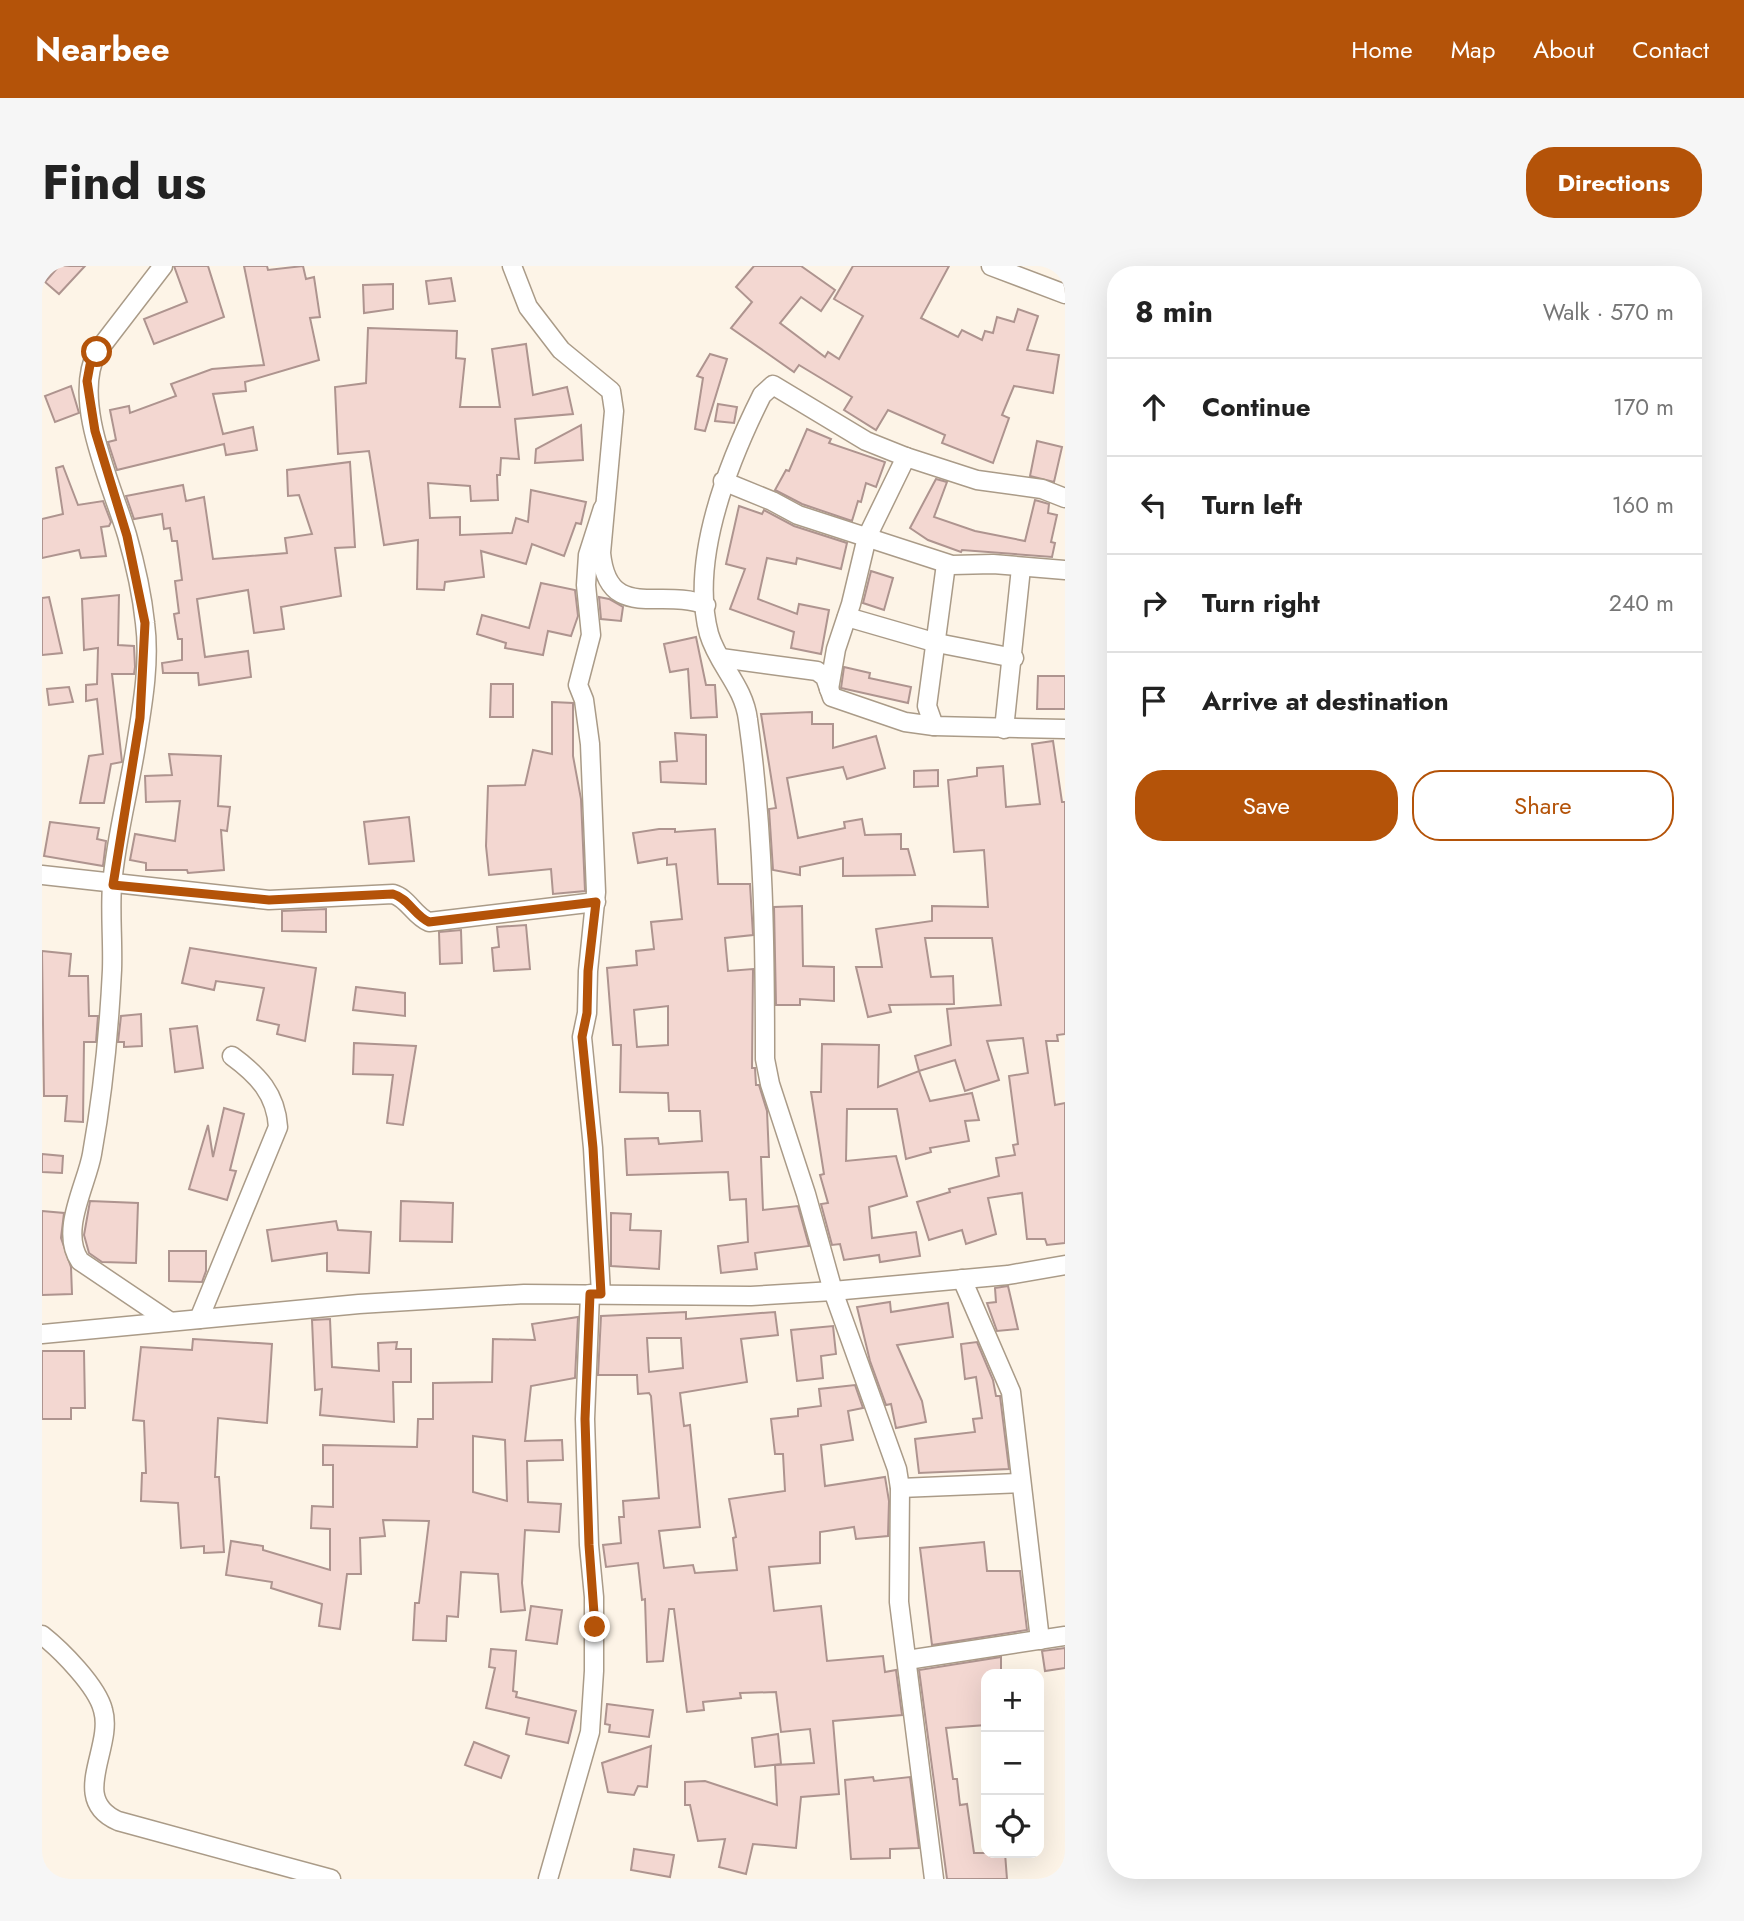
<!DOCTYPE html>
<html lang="en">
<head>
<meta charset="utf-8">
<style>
	:root { --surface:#fff; --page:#f6f6f6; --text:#222; --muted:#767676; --line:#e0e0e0; --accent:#b45309 }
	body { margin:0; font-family:Jost,sans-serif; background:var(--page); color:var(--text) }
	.controls { position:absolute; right:21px; bottom:21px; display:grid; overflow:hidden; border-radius:14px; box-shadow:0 7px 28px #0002 }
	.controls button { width:63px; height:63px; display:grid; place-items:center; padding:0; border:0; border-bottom:2px solid var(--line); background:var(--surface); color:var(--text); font:35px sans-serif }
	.stop { position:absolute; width:21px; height:21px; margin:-16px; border:5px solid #b45309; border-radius:50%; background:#fff }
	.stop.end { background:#b45309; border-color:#fff; box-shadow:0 2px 7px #0008 }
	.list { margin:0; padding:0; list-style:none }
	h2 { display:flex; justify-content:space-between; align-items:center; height:91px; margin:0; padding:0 28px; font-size:30px }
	h2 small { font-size:23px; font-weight:400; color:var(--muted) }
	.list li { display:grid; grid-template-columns:46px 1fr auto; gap:21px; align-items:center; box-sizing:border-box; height:98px; padding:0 28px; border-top:2px solid var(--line) }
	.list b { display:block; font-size:26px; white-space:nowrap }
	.list em { font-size:23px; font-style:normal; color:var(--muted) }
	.actions { display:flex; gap:14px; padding:21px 28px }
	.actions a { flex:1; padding:16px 0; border:2px solid var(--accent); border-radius:28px; text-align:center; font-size:24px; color:var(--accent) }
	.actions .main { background:var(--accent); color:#fff }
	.icon { flex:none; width:38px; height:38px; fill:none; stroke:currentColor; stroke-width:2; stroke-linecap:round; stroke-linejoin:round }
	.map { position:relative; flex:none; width:1023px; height:1613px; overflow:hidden; border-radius:28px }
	header { display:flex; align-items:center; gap:42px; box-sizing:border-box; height:98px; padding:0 35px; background:var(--accent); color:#fff }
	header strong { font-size:33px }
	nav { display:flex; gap:38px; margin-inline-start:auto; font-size:24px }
	.intro { display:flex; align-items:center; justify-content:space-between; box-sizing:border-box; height:168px; padding:0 42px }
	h1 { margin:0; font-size:49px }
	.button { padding:18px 32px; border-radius:28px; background:var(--accent); color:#fff; font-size:24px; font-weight:700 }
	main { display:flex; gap:42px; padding:0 42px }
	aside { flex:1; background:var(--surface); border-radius:28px; box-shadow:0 7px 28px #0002 }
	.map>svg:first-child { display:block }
	.building { fill:#f3d7d1; stroke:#ae948f; stroke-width:2; fill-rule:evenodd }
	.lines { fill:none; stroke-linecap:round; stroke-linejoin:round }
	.street-casing { stroke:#aa9b88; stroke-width:21 }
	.street { stroke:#fff; stroke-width:18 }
	.route { stroke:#b45309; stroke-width:9 }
</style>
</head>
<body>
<header>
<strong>Nearbee</strong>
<nav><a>Home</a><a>Map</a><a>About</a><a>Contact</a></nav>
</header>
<div class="intro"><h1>Find us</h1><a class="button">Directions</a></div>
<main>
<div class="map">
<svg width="1023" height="1613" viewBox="0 0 1023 1613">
	<rect width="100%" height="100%" fill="#fdf4e7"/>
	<g class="building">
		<path d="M17,0h26l-26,28 -14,-12z"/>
		<path d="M132,0h34l16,51 -70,27 -10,-25 43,-17z"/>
		<path d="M202,0h23l1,4 35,-4 3,13 8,-2 6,40 -10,1 9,42 -74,22 1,9 -33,3 10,40 30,-7 4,23 -31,5 -2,-11 -107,26 -9,-28 8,-2 -6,-30 19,-4 1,7 46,-17 -5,-12 41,-15 52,-4z"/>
		<path d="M712,0h47l34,24 -14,21 -20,-14 -21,26 45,34 3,-5 11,7 24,-43 -29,-17 19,-33h96l-28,52 37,19 4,-7 20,10 3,-9 8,2 4,-16 17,5 4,-13 20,7 -11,34 32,5 -6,38 -39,-7 -12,29 7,3 -16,45 -51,-20 3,-8 -57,-25 -12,20 -32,-20 8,-13 -53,-32 -5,7 -63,-44 21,-26 -16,-15z"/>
		<path d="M409,12l4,23 -26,3 -3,-23z"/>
		<path d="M351,18v25l-29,4 -1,-28z"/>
		<path d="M326,62l89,3 -1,27 9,1 -5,48h40l-8,-58 34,-5 7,51 34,-8 6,27 -58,5 4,40 -18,-1 -1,17h-3l1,25 -27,1 -1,-15 -42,-3 2,35 30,-1v18l52,-2 4,-15 12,4 3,-32 55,12 -5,22 -5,-1 -12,33 -32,-12 -6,20 -45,-13 3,26 -39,5 -1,8 -27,-1 1,-49 -34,5 -15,-94 -31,3 -3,-67 31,-4z"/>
		<path d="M668,88l17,5 -22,72 -10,-2 8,-51 -6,-2z"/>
		<path d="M29,120l8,27 -24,9 -10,-26z"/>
		<path d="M676,138l19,3 -3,16 -19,-2z"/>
		<path d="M539,159l2,35 -48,3 1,-14z"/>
		<path d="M765,163l24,10 -2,4 56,19 -9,25 -10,-4 -5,19 -3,-1 -6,20 -50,-17 -27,-14 11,-20 3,1z"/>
		<path d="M995,175l25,6 -8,35 -24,-6z"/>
		<path d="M308,196l5,85 -20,1 6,48 -60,11 3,22 -30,4 -6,-43 -51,9 8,58 43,-6 3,26 -52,8 -1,-12h-35l-1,-10 20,-3v-21h-4l-4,-25 5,-1 -4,-32 7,-1 -5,-39h-5l-2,-13 -6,1 -2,-15 -28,5 -8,-23 57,-11 3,16 18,-4 9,62 74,-6 -2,-15 27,-4 -13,-39 -11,1 -1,-26z"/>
		<path d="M21,200l15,39 25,-4 8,21 -2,4 -8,1 5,29 -25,2 -2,-8 -37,8v-39l21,-5 -7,-46z"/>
		<path d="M894,213l11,3 -13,35 41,14 50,10 10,-41 14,4 -1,9 9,2 -6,27 4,1 -3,14 -90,-7 -1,2 -33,-12 -18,-12z"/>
		<path d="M697,240l23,8 2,-4 30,16 53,17 -6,26 -44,-11 -1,6 -29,-6 -9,41 39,15 2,-10 30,6 -8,44 -30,-6 3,-16 -64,-23 15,-40 -19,-5z"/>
		<path d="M829,305l22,7 -9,32 -21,-7z"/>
		<path d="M499,317l34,7 3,26 -7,20 -23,-5 -5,24 -38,-7 1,-5 -29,-9 5,-19 47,13z"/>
		<path d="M77,329l-1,50 16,1 1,21 -1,7h-22l10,88 -11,2 -7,39h-24l9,-47 14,-2 -6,-55 -11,2v-16l11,-1 1,-36 -14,2 -2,-51z"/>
		<path d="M7,331l13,56 -20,2v-57z"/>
		<path d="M557,331l10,2 14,8 -2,14 -20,-2z"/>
		<path d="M654,371l10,48h9l2,32 -26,1 -3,-49 -18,3 -6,-28z"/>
		<path d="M802,401l26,6 -1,5 42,9 -3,16 -67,-15z"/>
		<path d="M996,410h27v33h-28z"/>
		<path d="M449,418h22v33h-23z"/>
		<path d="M27,421l4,15 -24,3 -2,-16z"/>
		<path d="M510,436l21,1v53l8,43 4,92 -32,3 -2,-25 -62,6 -3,-29 2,-60 37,-1 8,-35 19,4z"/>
		<path d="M770,446v12h21v24l43,-12 9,32 -38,11 -4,-12 -56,11 11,60 47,-10 -1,-6 18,-3 3,16 36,-1v15h7l7,26 -72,1v-18l-43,9v8l-27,-5 -4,-61 7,-1 -15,-94z"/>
		<path d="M633,467l31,2v49l-45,-2 -1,-20 17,-1z"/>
		<path d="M1011,475l9,61h3v232l-8,1 1,6h-12l9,64 10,-2v140l-18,2 -2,-6h-18l-5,-46 -34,5 8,36 -30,10 -4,-14 -33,10 -12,-38 33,-10 -1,-3 50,-13 -3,-18 19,-3 -2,-10 5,-1 -9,-68 19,-3 -5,-35 -36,3 12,39 -34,11 -10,-31 -36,11 -4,-15 36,-11 -4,-36 54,-4 -9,-67h-67l6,39 22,-1 1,28 -65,1 2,7 -23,5 -12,-50h26l-6,-38 56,-8v-15l56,1 -4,-57 -30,2 -6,-72 29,-4v-8l26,-2 3,41 34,-3 -8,-60z"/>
		<path d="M127,488l52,2 -3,50 12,1 -3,24 -6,-1 3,40 -36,3 -1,-3h-41v-7l-16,-3 5,-26 40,7 5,-40 -34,1 -1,-26 27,-1z"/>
		<path d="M896,504v16l-24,1v-16z"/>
		<path d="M367,551l5,44 -45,3 -5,-42z"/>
		<path d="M8,556l49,6 -2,11 9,2 -3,25 -59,-10z"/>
		<path d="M617,563h16v3l40,-3 3,55h32l3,51 -28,3 3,33 25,-2 -1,99h3l1,17h3l8,26 2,46h-8l2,53 35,-4 11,40 -54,7 2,16 -36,4 -3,-27 30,-4 -2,-43 -16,1 -2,-28 -101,3 -2,-36 33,-1 1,6 43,-3 -2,-30h-31l-1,-18 -48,-1 1,-47h-8l-6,-77 30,-3 -1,-14 18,-2 -3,-27 31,-3 -6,-55 -9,1v-7l-29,5 -5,-30zM626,740v39l-31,2 -3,-37z"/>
		<path d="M760,640l1,60 31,1v34l-34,-2v6h-24l-2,-98z"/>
		<path d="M284,643v23l-44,-1v-20z"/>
		<path d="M484,659l4,44 -36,2 -2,-23 7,-1 -2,-20z"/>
		<path d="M419,664l1,33 -22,1 -1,-32z"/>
		<path d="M148,682l126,20 -11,73 -28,-7 2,-9 -22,-5 7,-32 -48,-7 -2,9 -32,-7z"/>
		<path d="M0,685l29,3 -2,22h19l1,40h9l-2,26h-12l-1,80 -18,-1 2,-25h-23z"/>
		<path d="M314,721l49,6v23l-52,-6z"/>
		<path d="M99,748l1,32 -18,1v-5h-6l3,-26z"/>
		<path d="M155,760l6,42 -28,4 -5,-43z"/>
		<path d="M312,777l62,3 -13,79 -16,-2 6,-48 -40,-1z"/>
		<path d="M780,778l57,1 -1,42 41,-16 11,30 42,-8 7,27 -14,1 4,20 -39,7 1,4 -25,7 -9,-50h-50l-1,52 50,-5 11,40 -38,11 3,31 44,-6 4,24 -40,6 -1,-7 -35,5 -4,-16 -8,1 -11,-41 7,-1 -8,-28 4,-1 -13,-82h10z"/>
		<path d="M182,842l20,6 -14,56 6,1 -9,29 -38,-11 19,-64 5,32z"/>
		<path d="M0,888l21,2 -1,17 -20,-1z"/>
		<path d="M48,935l48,2 -2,60 -34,-1 -13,-9 -5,-18z"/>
		<path d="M359,935l52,2 -1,39 -52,-1z"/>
		<path d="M0,945l22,2 -3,25 10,29 1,27 -30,1z"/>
		<path d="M569,947l20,1 -1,16 31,1 -2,38 -48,-3z"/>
		<path d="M294,955l2,9 33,2 -2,41 -42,-2v-18l-55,8 -5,-31z"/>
		<path d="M127,985h37v20l-4,11 -33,-1z"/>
		<path d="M966,1020l10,43 -21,2 -10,-28 9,-1 -1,-14z"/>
		<path d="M848,1036l1,10 57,-9 5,34 -56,8 25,56 4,21 -30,6 -5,-24 -5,1 -16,-44 -13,-54z"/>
		<path d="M644,1046v7l89,-7 3,23 -37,4 6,43 -67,11 4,33 6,-1 10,102 -41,4 5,37 29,-3 2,8 42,-3 -4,-32 3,-1 -7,-38 56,-8 -2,-37h-8l-4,-35 27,-3v-7l23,-3 -2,-17 36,-4 8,23 -15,3 5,29 -32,5 4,41 60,-9 4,24 -1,35 -32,3 -2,-12 -34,5v31l-51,4 5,44 47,-5 6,55 56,-5 2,16 11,-2 6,45 -69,6 6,73 -38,3 -5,51 -43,-4 -7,30 -27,-7 6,-28 -27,2 -8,-36h-5v-23l20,-1 72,24 -2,-40 39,-2 -4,-34 -29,3 -5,-40 -36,1 1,5 -38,4 1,8 -17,2 -13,-103h-5l-6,52 -16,1 -2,-63 -3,1 -4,-37 -32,4 -3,-22 18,-2 -2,-26h5l-1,-16 36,-3 -8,-102 -2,-3 -11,1 -1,-19h-39l3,-59zM605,1072h34l2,30 -34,4z"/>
		<path d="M536,1051l-3,61 -44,8 -6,55 37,-1 1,20 -36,1 1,41 33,2 -2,28 -34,-2 -3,53 3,27 -24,2 -3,-38 -37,-2 -3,45 -11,-1 -1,25 -33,-1 2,-37h4l10,-82 -46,-1 2,16 -25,2 1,36h-14l-7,55 -21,-3 3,-22 -51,-16 1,-6 -46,-7 5,-34 32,5v4l67,20v-41l-19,-1 1,-22 21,1v-42h-10v-20l94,2 1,-28h15v-36l59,-1 1,-43 42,1 -3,-16zM431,1170l32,4 2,61 -34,-9z"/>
		<path d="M288,1053l2,48 47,4 -1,-28 19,-1 -1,7h15v33h-18l1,40 -74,-7 2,-26 -7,1 -3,-70z"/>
		<path d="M791,1060l3,28 -15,2 2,22 -26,3 -6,-51z"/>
		<path d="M151,1073l79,5 -5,79 -49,-5 -3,59h4l5,75 -20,1v-7l-23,2 -3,-45 -37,-2 1,-28h4l-2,-52 -11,-1 8,-73 51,3z"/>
		<path d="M935,1076l16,38 3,16h4l9,73 -90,4 -4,-34 60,-7 -2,-13 9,-1 -6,-41 -11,2 -4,-35z"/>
		<path d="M0,1085h42l1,57h-14v11h-29z"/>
		<path d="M942,1276l3,29h33l7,59 -95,15 -12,-97z"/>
		<path d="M489,1340l31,4 -5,34 -31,-4z"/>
		<path d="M1023,1382v20l-20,3 -3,-20z"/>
		<path d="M449,1383l25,2 -3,40 4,1 -1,5 60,14 -8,32 -42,-9 3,-16 -43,-10 9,-40 -6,-1z"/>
		<path d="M959,1391v17h-15v51l-40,3 7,51h4l3,26 7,-1 7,49h31l2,26h-60l-28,-209z"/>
		<path d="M565,1438l46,6 -4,27 -40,-5 1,-7 -5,-1z"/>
		<path d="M736,1468l3,30 -26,3 -3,-29z"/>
		<path d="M432,1476l35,14 -8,22 -36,-13z"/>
		<path d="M609,1480l-4,41 -9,-1 -4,9 -26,-3 -6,-29z"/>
		<path d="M831,1511l1,4 36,-4 9,71 -29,1v9l-39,1 -6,-79z"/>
		<path d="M592,1583l40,6 -4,22 -39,-7z"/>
	</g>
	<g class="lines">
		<g class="street-casing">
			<g id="street">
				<path d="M121,0l-66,86c-26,49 15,133 30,183 8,28 15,59 18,88 5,38 -2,79 -8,116 -7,48 -21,97 -25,146 -2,28 1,56 0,85 -3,61 -9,123 -20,184 -5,30 -33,77 -12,107l89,60"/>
				<path d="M470,0l16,41 33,43 50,41 3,20 -13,142c7,70 60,34 105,52"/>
				<path d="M949,0l74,28"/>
				<path d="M681,215l49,20 26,14 154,50 41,-1 72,6"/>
				<path d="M805,351l90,26 77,15"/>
				<path d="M679,392l96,13 8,6 7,20 73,25 29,4 131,3"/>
				<path d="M787,423l7,-40 15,-45 16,-67 39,-80"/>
				<path d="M892,460l-7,-20 19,-142"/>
				<path d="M962,463l17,-161"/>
				<path d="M0,609l227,25 124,-6c15,4 21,22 36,28l167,-20"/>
				<path d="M920,1013l49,113 29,248"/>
				<path d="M559,1028l-8,-146 -11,-111 5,-24 1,-42 8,-79 -6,-148 -6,-44 -6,-15 13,-50 -5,-50 2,-30 15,-47"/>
				<path d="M157,1053l79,-192c-2,-33 -20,-52 -46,-71"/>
				<path d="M0,1068l317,-30 165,-10 227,2 82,-5 175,-16 57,-10"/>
				<path d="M858,1222l121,-5"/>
				<path d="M0,1369c19,15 55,51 61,75 11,38 -35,89 15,111l213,58"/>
				<path d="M865,1394l158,-24"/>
				<path d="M506,1613l42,-147 4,-61v-74l-5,-52 -4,-126 5,-125"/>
				<path d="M892,1613l-35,-277 1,-114 -3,-19 -64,-178 -27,-97 -36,-110 -5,-25c0,-113 -1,-227 -17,-339 -4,-34 -30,-55 -39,-86 -20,-76 20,-173 53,-239l11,-10 93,56 40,16 71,23 65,9 23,9"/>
			</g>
		</g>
		<use href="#street" class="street"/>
	</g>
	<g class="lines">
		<path class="route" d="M55,86l-7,13 -3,16 8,50 32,105 18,87 -5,95 -27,167 156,15 124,-6c15,4 22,22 36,28l167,-20 -8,69 -1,42 -5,24 11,111 8,146h-11l-5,125 4,126 6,82"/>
	</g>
</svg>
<div class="controls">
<button>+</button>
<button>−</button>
<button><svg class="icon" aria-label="locate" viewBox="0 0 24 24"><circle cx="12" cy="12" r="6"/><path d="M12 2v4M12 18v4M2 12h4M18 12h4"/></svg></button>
</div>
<div class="stop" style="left:55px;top:86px"></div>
<div class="stop end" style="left:553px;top:1361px"></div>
</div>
<aside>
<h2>8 min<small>Walk · 570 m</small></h2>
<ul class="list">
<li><svg class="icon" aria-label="ahead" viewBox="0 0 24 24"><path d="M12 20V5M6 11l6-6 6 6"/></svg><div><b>Continue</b></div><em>170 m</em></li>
<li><svg class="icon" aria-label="left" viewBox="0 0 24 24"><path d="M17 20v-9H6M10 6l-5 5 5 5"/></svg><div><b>Turn left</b></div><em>160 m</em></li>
<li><svg class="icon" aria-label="right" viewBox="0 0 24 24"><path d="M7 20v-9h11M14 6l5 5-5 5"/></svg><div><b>Turn right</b></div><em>240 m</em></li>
<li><svg class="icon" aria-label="arrive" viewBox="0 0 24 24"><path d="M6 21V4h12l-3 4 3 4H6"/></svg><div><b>Arrive at destination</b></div></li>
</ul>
<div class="actions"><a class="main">Save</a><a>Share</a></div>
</aside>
</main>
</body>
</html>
